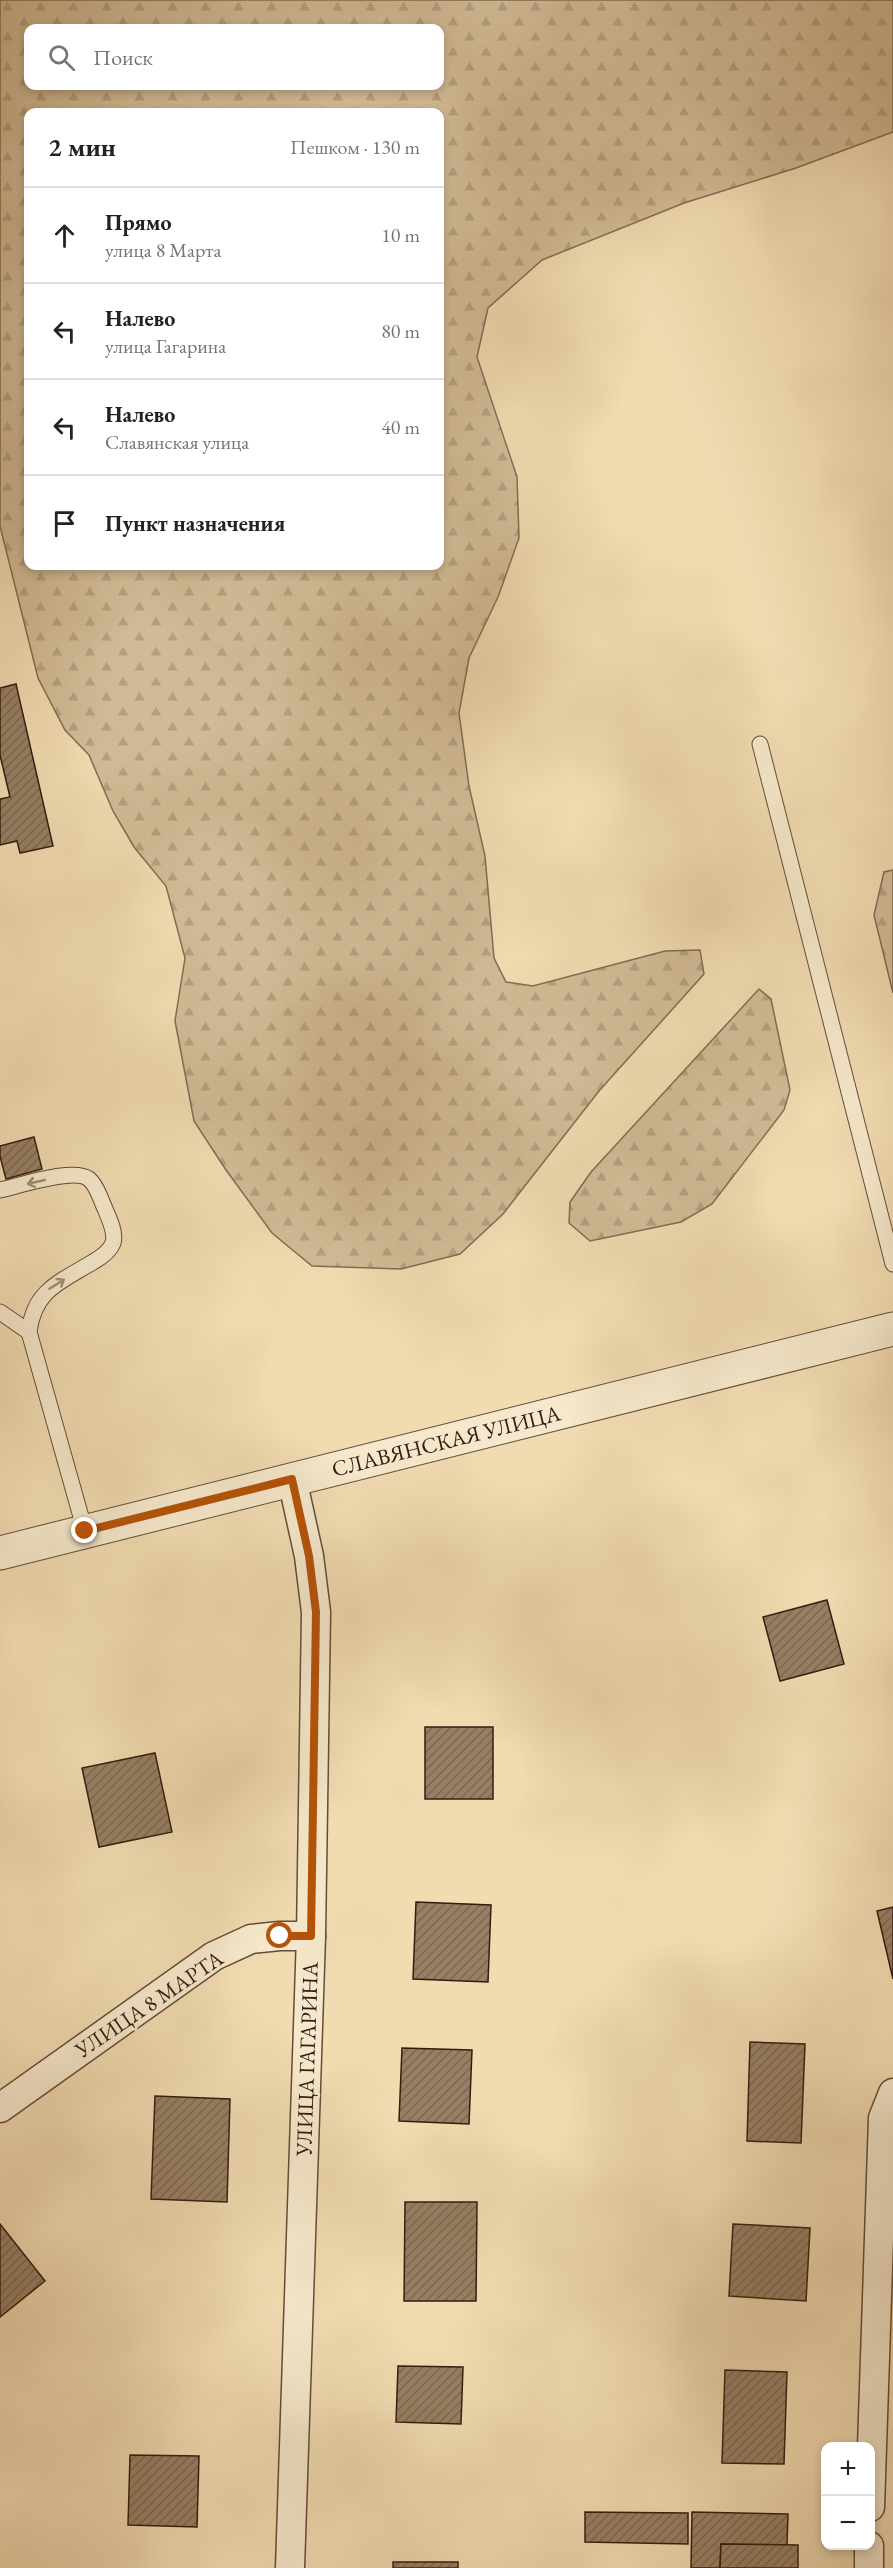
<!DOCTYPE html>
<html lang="ru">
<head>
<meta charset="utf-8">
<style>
	:root { --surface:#fff; --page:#f6f6f6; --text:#222; --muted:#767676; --line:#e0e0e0 }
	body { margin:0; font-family:"EB Garamond",serif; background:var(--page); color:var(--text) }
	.controls { position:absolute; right:18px; bottom:18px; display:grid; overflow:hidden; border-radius:12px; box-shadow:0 3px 9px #0003 }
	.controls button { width:54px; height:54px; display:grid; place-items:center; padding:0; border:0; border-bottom:2px solid var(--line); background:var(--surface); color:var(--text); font:30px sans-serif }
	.stop { position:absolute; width:18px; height:18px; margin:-14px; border:4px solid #b45309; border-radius:50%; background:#fff }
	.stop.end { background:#b45309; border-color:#fff; box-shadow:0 2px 6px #0008 }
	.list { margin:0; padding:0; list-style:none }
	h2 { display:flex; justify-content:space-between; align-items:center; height:78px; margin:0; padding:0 24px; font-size:26px }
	h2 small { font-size:20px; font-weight:400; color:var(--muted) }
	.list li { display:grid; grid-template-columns:39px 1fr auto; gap:18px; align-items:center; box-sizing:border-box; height:96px; padding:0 24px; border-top:2px solid var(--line) }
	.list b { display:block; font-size:22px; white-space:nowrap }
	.list p { margin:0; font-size:20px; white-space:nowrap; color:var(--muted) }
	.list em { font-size:20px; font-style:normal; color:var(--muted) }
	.icon { flex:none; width:33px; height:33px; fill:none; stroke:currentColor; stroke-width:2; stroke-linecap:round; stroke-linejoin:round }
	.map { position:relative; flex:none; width:893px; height:2568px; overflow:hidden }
	.search { position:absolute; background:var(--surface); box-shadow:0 3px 9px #0003; left:24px; top:24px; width:420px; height:66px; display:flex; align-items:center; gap:15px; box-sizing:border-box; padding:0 21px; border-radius:12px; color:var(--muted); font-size:22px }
	.panel { position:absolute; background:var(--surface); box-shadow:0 3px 9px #0003; left:24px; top:108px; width:420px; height:462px; border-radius:12px }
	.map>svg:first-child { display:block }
	.forest { fill:url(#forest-firs); stroke:#826c53; stroke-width:1.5; fill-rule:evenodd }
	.building { fill:url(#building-hatch); stroke:#341c10; stroke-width:1.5 }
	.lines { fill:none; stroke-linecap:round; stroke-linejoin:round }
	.service-casing { stroke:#634c38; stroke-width:17 }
	.minor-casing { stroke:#634c38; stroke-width:31 }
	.tertiary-casing { stroke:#634c38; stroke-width:35 }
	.service { stroke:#f6e8cc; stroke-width:15 }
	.minor { stroke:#f6e8cc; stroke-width:28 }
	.tertiary { stroke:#f6e8cc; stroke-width:33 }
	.oneway { stroke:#9f8c77 }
	.route { stroke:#b45309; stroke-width:8 }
	.labels { text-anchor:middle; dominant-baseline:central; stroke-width:5; stroke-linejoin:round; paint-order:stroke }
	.street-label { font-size:22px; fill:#341c10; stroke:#f6e8cc }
</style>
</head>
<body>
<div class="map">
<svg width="893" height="2568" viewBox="0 0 893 2568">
	<defs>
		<pattern id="forest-firs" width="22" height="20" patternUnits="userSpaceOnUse" patternTransform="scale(1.5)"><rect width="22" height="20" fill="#d1bb96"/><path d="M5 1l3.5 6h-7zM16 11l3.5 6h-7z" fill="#b4a080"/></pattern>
		<pattern id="building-hatch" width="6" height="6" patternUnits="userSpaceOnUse" patternTransform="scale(1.5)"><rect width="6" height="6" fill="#967f64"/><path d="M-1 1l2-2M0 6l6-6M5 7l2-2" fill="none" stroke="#7b6751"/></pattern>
	</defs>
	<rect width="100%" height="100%" fill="#f1dbb1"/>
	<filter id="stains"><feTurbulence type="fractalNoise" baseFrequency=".00333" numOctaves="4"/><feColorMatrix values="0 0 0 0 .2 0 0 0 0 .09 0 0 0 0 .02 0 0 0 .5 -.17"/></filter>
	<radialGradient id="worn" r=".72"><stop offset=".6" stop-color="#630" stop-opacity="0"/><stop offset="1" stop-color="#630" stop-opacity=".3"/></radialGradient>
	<g class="forest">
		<path d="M0,0h893v132l-97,36 -112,35 -142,57 -54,48 -11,49 40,120 2,61 -21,59 -29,61 -10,55 10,73 16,70 9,102 12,24 27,4 132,-35 35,-1 4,24 -105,117 -96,123 -43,40 -59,15 -89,-3 -40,-33 -46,-63 -32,-49 -19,-100 10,-63 -19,-72 -32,-39 -21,-36 -24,-56 -24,-25 -27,-52 -38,-152zM28,28h412v58h-412zM28,112h412v454h-412z"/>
		<path d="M893,870v123l-19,-78 10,-43z"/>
		<path d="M759,989l12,10 19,91 -6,20 -72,94 -31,18 -91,19 -21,-18 1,-21 21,-30z"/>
	</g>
	<g class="building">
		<path d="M16,684l37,162 -33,7 -3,-12 -17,4v-46l10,-2 -10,-42v-67z"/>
		<path d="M34,1137l8,32 -36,10 -6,-23v-10z"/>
		<path d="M827,1600l17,64 -64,17 -17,-64z"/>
		<rect x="425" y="1727" width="68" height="72"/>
		<path d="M155,1753l17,79 -73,15 -17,-79z"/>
		<path d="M416,1902l75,3 -3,77 -75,-3z"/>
		<path d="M893,1907v72l-16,-68z"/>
		<path d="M750,2042l55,2 -4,99 -54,-2z"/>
		<path d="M402,2048l70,2 -3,74 -70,-3z"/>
		<path d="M155,2096l75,3 -3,103 -76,-3z"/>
		<path d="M405,2202h72l-1,99h-72z"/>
		<path d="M0,2224l45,57 -45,36z"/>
		<path d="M733,2224l77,4 -4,73 -77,-5z"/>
		<path d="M398,2366l65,1 -2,57 -65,-2z"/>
		<path d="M725,2370l62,2 -3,92 -62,-1z"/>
		<path d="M130,2455l69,1 -2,71 -69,-2z"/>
		<path d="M585,2512l103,1v31l-103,-2z"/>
		<path d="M692,2512l96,2 -1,31 -66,-1 -1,24h-29z"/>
		<path d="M721,2544l77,1v23h-78z"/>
		<rect x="393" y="2562" width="65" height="6"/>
	</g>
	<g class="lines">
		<g class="service-casing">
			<g id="service">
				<path d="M760,744l133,520"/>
				<path d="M0,1190c19,-4 74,-23 89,-11 6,5 9,13 12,20 4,12 16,31 12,44 -3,8 -13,15 -20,19 -33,20 -59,28 -64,70l56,199"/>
				<path d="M0,1312l29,20"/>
			</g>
		</g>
		<g class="minor-casing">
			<g id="minor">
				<path d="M0,2108l214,-152 37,-17 29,-3h31"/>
				<path d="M870,2507l13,-389 10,-25"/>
				<path d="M290,2568l21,-632 5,-324 -7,-56 -17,-77"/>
				<path d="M869,2568v-22"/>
			</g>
		</g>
		<g class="tertiary-casing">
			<path id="tertiary" d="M0,1553l893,-224"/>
		</g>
		<use href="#service" class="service"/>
		<use href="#minor" class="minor"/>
		<use href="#tertiary" class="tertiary"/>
	</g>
	<defs><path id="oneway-shaft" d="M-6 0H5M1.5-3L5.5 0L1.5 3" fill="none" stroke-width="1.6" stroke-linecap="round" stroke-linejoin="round" transform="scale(1.5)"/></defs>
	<g class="oneway">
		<use href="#oneway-shaft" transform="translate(36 1182) rotate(167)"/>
		<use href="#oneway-shaft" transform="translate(57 1284) rotate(-32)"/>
	</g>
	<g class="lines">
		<path class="route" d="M85,1531l207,-52 17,77 7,56 -5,324h-31"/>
	</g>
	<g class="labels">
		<g class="street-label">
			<text transform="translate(446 1441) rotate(-14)">СЛАВЯНСКАЯ УЛИЦА</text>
			<text transform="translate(149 2004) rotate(-34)">УЛИЦА 8 МАРТА</text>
			<text transform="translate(307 2059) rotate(-88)">УЛИЦА ГАГАРИНА</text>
		</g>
	</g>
	<rect width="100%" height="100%" filter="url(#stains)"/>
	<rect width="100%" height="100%" fill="url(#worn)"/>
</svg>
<div class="controls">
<button>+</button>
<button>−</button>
</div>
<div class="stop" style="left:280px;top:1936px"></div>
<div class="stop end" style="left:85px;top:1531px"></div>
<div class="search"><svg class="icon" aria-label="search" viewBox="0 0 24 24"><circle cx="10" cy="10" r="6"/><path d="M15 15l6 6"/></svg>Поиск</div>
<section class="panel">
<h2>2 мин<small>Пешком · 130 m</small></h2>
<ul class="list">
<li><svg class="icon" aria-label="ahead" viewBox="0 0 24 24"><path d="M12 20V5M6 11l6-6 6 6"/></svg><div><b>Прямо</b><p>улица 8 Марта</p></div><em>10 m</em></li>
<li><svg class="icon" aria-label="left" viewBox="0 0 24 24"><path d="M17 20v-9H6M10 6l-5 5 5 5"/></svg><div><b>Налево</b><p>улица Гагарина</p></div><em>80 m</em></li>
<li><svg class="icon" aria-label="left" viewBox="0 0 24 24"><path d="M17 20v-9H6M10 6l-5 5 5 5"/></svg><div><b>Налево</b><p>Славянская улица</p></div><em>40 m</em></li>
<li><svg class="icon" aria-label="arrive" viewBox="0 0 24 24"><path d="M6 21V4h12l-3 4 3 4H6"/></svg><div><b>Пункт назначения</b></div></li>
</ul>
</section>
</div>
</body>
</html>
